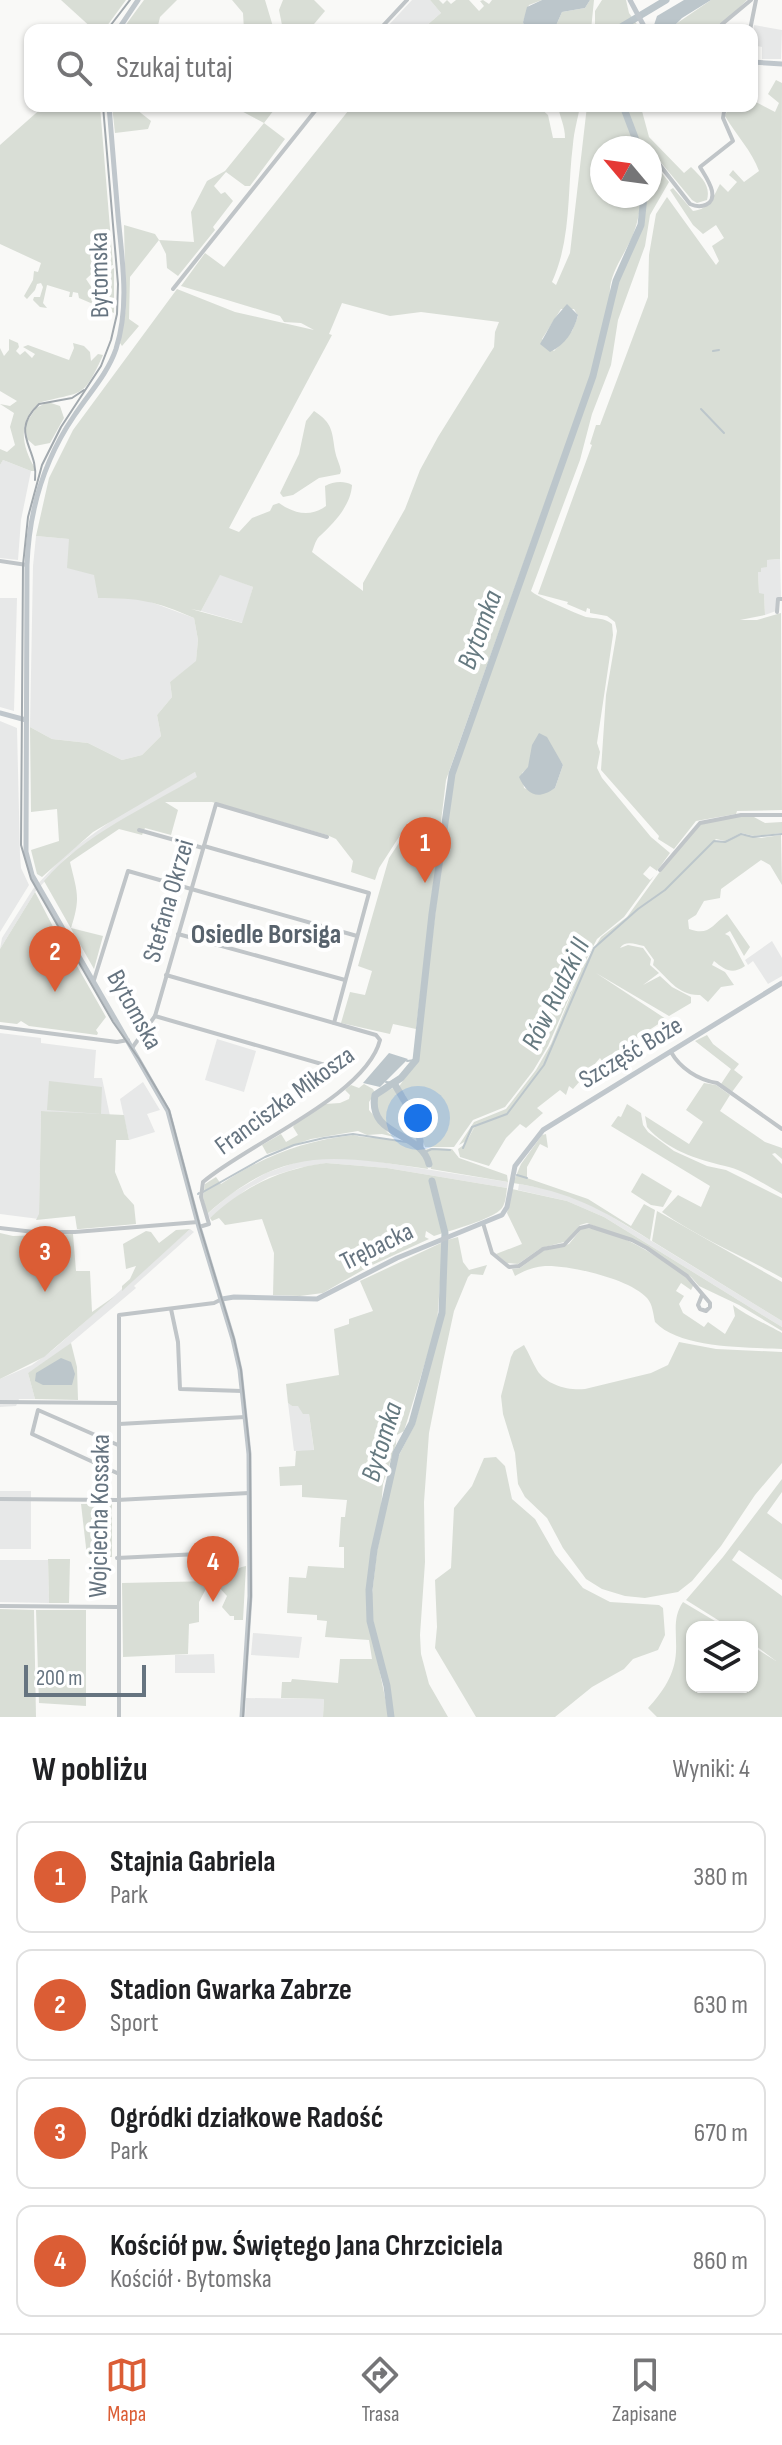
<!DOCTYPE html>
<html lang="pl">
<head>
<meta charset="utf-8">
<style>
	:root { --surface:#fff; --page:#f6f6f6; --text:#202124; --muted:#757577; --line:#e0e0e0; --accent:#db5d35 }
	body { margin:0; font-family:"Sofia Sans Condensed",sans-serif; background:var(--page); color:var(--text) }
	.controls { position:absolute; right:24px; bottom:24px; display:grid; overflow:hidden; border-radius:16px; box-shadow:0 2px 6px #0004 }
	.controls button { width:72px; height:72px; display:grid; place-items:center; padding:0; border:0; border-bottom:2px solid var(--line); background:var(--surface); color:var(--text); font:40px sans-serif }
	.compass { position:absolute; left:590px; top:136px; width:72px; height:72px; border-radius:50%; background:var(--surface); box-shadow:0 2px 6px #0004; rotate:299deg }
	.scale { position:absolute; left:24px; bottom:20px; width:122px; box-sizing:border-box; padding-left:8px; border:4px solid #667480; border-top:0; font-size:22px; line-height:28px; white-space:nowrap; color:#667480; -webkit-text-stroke:6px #fff; paint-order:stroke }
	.you { position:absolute; left:418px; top:1118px; width:28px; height:28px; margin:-20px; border:6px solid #fff; border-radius:50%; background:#1a73e8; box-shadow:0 0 0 12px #1a73e833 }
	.badge { display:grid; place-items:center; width:52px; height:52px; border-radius:50%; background:var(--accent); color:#fff; font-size:26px; font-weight:700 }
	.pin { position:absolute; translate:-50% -66px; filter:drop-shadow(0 2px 4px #0008) }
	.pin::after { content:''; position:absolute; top:42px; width:28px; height:24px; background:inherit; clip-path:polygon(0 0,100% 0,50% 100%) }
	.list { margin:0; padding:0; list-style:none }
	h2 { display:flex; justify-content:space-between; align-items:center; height:104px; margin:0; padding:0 32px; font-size:34px }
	h2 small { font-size:26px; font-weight:400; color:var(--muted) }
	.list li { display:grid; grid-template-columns:52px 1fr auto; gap:24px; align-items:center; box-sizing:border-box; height:112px; margin:0 16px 16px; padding:0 16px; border:2px solid var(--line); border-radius:16px }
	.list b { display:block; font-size:30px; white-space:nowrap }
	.list p { margin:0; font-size:26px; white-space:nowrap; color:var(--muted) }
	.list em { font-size:26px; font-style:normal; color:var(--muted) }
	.icon { flex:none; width:44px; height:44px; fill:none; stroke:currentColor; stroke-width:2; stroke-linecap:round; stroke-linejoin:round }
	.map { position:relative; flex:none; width:782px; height:1717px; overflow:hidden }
	.search { position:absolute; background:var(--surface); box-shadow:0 2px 6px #0004; left:24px; right:24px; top:24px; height:88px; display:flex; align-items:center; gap:20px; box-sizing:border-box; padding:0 28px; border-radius:16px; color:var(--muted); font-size:30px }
	.sheet { height:616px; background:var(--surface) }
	nav { display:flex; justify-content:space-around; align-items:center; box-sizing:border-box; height:112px; border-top:2px solid var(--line); background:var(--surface); font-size:22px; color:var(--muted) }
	nav a { display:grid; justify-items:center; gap:4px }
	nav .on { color:var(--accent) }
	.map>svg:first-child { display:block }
	.built { fill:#e7e8e8 }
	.green { fill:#d9ded6; fill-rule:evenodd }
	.water { fill:#bcc6cb }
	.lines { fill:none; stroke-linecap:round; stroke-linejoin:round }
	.stream { stroke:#bcc6cb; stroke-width:2 }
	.river { stroke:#bcc6cb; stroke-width:7 }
	.street { stroke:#c0c5c8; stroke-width:4 }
	.secondary { stroke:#c0c7cc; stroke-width:5 }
	.tram { stroke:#a2a9ae; stroke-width:2 }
	.labels { text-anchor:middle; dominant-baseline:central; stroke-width:8; stroke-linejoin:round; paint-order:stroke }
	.street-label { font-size:26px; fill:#667480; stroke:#fff }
	.water-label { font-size:28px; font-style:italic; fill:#667a81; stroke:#fff }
	.neighbourhood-label { font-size:28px; font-weight:bold; fill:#57626c; stroke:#fff }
</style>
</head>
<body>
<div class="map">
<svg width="782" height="1717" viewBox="0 0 782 1717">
	<rect width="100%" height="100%" fill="#f9f9f7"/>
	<g class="built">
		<path d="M412,0h18l11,13 -14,12 3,5h-40l-3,-3z"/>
		<path d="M754,25l28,5 -1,29h-19v-12l-10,-2z"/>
		<path d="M3,460l28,11 -10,49 -3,40 -18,-2v-93z"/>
		<path d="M36,536l34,3 25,37 3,22h42l54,20 4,22 -2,22 -26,20 2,15 -15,18 4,21 -19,19 -20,5 -34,-17 -36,-4 -22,-12 3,-161z"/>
		<path d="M780,559l1,39 -4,1 -1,12 -11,4 -1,-21h-5l-1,-22 9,-12z"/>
		<path d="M220,574l33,13 -10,36 -42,-12z"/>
		<path d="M0,598h17l-3,113 -14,-4z"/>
		<path d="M0,721l17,7 3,127 1,13 8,17 -29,47z"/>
		<path d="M195,772l3,5 -85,49 -46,31 -32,35 -35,57 2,-11 31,-49 34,-36 51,-37z"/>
		<path d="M772,941l10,17v18l-14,8 -15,-23 -5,4 -3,-5z"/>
		<path d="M0,1033l41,5v5l55,7 -2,28h8l8,38 -69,-5 -2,108 -39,-5z"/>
		<path d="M217,1039l39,12 -12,41 -39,-12z"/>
		<path d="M143,1082l17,28 -13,4 8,18 -26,8 -9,-41z"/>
		<path d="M326,1157l35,2 147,23 -1,6 -120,-20 -61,-5 -28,5 -29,9 -22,12 -37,29 -3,-4 25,-21 34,-20 31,-11z"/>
		<path d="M519,1184l38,7 39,16 186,114v6l-178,-110 -37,-16 -49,-11z"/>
		<path d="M190,1229l4,3 -60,54 2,2 -83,70 -25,15 7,26h-16l-3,7 -16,1v-28l32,-14 22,-16z"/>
		<path d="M288,1403l4,3 6,-1 11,9 5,37h-20z"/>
		<rect x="0" y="1491" width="31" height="58"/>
		<path d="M0,1560h48l1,43 -49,-1z"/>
		<path d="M253,1633l49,4 -3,21 -48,-3z"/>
		<path d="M214,1654l1,19h-40v-18z"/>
		<path d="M246,1698l78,1 -1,18h-78z"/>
	</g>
	<g class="green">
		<path d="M61,0h65l-22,30h-10z"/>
		<path d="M144,0h33l-17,17 -3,13h-35z"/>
		<path d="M232,0h33l9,30h-30l-1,-17z"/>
		<path d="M283,0h31l11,11 -16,19h-26l-4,-20z"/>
		<path d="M430,0h9l4,4 4,-4 4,4 5,-4h13l10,11 5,-5 -4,-5 3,-1 6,4 3,-4h50l-13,5 -6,17 2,8h-95l-4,-4 15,-13z"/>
		<path d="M590,0h4l-3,30h-37l8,-18 23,-4z"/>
		<path d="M602,0h24l3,13 12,17h-46v-19z"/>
		<path d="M711,0h36l-16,16 -21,14 -21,-3 -22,3z"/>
		<path d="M776,80l6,3 -2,476 -13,1v7l-6,1v4h-3l1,21 5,1 1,21 -25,5h17l24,-7 1,197 -45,1 -1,3 -40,7 -22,28 -16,-10 1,-3 -58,-66 5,-75 11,-64 -2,-9 -8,-6 -17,-3v-4l-3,-1 -1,4 -19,-8 1,-2 -30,-8 54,-149 -2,-1 6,-19h4l48,-128 1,-42 7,-41 11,-17 49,68 3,-4 -7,-15 12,-8 -8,-13 -13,9 -10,-9 -23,-35 3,-2 20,23c17,-2 20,-14 27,-27l8,8 9,-10 -8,-7 4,-5 11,12 15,-11c-7,-20 -23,-36 -34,-55l4,-10h23v-6l23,12 4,-9 -11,-9z"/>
		<path d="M44,106h32l8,5 4,-5h12l13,159 -16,4 -11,10 8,12 6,-4 8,7 3,-1 -2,-22 5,-3v45l-35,-15 -1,-5 -5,-1 -1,5h-3l1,-5 -23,-7 -4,18 4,5 -7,-1 -7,-7 1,-3h6l3,-10 -2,-4 -4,1 -2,6 -8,9 -3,-3 9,-16 1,-9 4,1 3,-9 -41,-19v-99z"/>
		<path d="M112,106h20l19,15 -3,8 -33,4z"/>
		<path d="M232,106h45l-13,17 21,16 -35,47h-5l-19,-14 -12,14 7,8 4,-2 8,9 -20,26 2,3 -37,46 -11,-8 -1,-14 -7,-14 -29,37 -1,42 10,7 -17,20 -2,-3 6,-36 -2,-82 31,9 4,6 35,2 -3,-30 16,-31 18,-10 39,-48z"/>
		<path d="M352,106h186l10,9 5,23h12c0,-12 -5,-20 -7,-32h22c-2,12 -6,25 -7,38 -6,46 -1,94 -21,138l4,3 14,-32 17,-147h60l-5,5 7,26 35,36 7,-6c10,10 20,18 16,33l-10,3 -5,-3 -38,-46h-4v-6h-48v48h40c-2,13 -4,26 -9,39 -8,19 -25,40 -23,60l-19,79 -145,406 -30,249 -23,-5 -3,10 -49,-11 9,-31 15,3 7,-24 -14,-5 31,-108 25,-38 -6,3 -29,45 -4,12 -24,-8 2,-11 -17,-22 -9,-4 -115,-33h-47l13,8 -7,25 -26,-7 -3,7 -23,-6 -49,33c7,30 11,35 1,66l32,8 -9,33 -50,-88c40,-47 101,-73 153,-104l-2,-5 -102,60 -51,45 -5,-3 -6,-24 28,-9 -2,-32 -26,3 -1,-85 22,12 36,4 34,17 20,-5 19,-19 -4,-21 15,-18 -2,-15 26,-21 2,-21 -4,-22c-39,-17 -54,-20 -96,-20l-4,-23 -27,-7 2,-29 -33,-3 13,-58 24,-48 104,-141 58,23 79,18 -13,-7 -17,-1 -4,-6 -99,-30 24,-33 19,14zM342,303l48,13 31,-4 78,10 -4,10 -1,15 -56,90 -18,33 -15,39 -42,74v8l-51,-39c2,-5 4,-14 9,-17 13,-12 30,-30 31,-50 -9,-5 -19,-3 -27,1l1,20c-16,12 -33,7 -47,-3l-6,2 -3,6 -18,7 -13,14 -10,-4 103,-193 -3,-1zM561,309h13l4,7 -6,15 -18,20 -12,-12zM220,575l33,12 -11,36 -51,-14 10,2z"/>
		<path d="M650,159l19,23 -19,33 -5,31 -27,74 -7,45 -19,49 -12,46 -49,131c4,5 47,23 55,26 10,2 17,0 26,7l1,11 -16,108 3,9 -3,16 5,10 49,59 19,16 -13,18 -7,-5 -7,8 7,6 4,-4 -30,41 -27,22 -16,31 20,-33 26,-20 42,-58 31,-35 41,-8 13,1 11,6 17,-1v11l-28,3 -13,-3 -16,8 -9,-2 -43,42 41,-39h11l16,-7 20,3 20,-3 1,50 -12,-20 -9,-5 -40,29 -1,9 -16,3 -8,14 -8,5 1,9c20,7 22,-3 38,-15l23,33 -6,9 -14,-25 -5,3 4,2 16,30c-13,9 -20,4 -31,-5l-2,4 13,7 9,13 -13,2 -13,15 -8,-7c-22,1 -32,-17 -47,-30l1,-5 -10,-14c-9,-2 -19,-6 -24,2l8,-3 15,3 8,11 -1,6 9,8 -16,12 17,-9 12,11 19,10v6l-22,13 -73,-43 70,46 -64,42 -2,-3 -27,31 -4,-3 -3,9 -6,-5 -23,18 6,5 -17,15 -6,-4 -14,14 -17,28 -29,-9 -2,-8 7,-5 13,-23 -12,20 -7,4 15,-23 32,-13 30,-39 15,-26 28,-69 -31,71 -15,25 -28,36 -32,13 -19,27h-29l-20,-52 -7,-7 20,-29 33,-279 145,-407 19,-86 29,-65 2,-26h4zM549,744l14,21 -8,23 -15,6 -16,-6 -2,-15 6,-5 3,-9z"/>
		<path d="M9,339l9,4 1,4 -3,4 4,4 5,-4 7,7 3,-4 -12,-7 5,-2 41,15 5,-12 -1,-5 11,3 6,6 1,9 7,-7 5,1c-21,47 -21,35 -64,48 -22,18 -17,44 -4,65v3h-4l-28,-11 -3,5v-16l7,3 8,-7 -5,-18 4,-14 -14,-9 10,2 7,-5 -17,-10v-43l4,8 5,-6z"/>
		<path d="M48,402l12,4 4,12 -14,25 -15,3 -8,-7 -2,-14 11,-17z"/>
		<path d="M314,411c19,12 18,21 21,40 1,7 5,13 6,20l-1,3 -21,4 -26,17 -10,2 -3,-4 19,-39 7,-33z"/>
		<path d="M35,892l26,50 -1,5 8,6 9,13 29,51 -10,13 2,3 -1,2 -68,-9 -8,-5 -4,3 -17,-2v-73z"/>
		<path d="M707,1035l6,9 26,20 -5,6 9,7 -11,15 -11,-8 10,-15 -36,-28z"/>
		<path d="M49,1081l53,6 -1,27 -54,-4z"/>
		<path d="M704,1083l12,2 14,10 -10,16 45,31 17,6v11l-7,-6 -3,1 10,10v30c-17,-9 -38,-24 -57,-28 -29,-7 -58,-16 -78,-39l-2,-11 44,28 14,-22 -17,-12z"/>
		<path d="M364,1084l9,5 2,4 -6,9v8l19,23 10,5 -16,-4 -15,1 -9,-4 -47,8 -44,15 -5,-9 19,-11 5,8 12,-7 -5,-8 2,-3 30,-20 15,-1 9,-4 1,-4 -5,-5 6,-5 8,3z"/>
		<path d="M395,1087c6,18 20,37 23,56 -21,-8 -43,-21 -42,-47z"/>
		<path d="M627,1104l14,9 2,12 5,7 26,19 33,15 19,4 56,28v80c-39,-22 -83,-40 -120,-66l16,-17 23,12 9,-21 -99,-60 7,-10 3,1z"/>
		<path d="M41,1111l83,4 5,25h-13l-1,32 9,22 10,11 2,19 -56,5h-3l-2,-13 -39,4 3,-6z"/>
		<path d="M546,1134l2,14 -8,-4 -13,23v11l61,21 43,27 13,-22 11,6 -5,30c-49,-31 -79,-48 -137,-57l8,-19 21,-29z"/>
		<path d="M353,1135c28,7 71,-3 75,34 -95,-13 -143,-25 -221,45l-4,-17 2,-13 11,-7 5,7c43,-28 81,-43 132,-49z"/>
		<path d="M431,1148l21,1 7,9 48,17 1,7 -77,-13 -6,-19z"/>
		<path d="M326,1163l61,5 120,20c-1,7 -1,14 -5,20 -8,11 -53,23 -68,28l-8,-5 -1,6 4,2 -61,28 -45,26 -23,3 -27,-1 1,-42 -12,-34 -37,6 -6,-7 -7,3 -2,-3c33,-31 70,-49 116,-55z"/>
		<path d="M642,1173l30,18 -9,16 -12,-2 -20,-13z"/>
		<path d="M512,1189l55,12 37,16 178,110v4l-43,-26 -40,-19 -8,-9 -41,-28 -63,-26 -7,2 -12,16 -27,7 -23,16 -11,-1 -11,-9 26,-10 -15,-31z"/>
		<path d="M657,1211l125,71v39l-130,-80z"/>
		<path d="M582,1228c32,-2 88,35 112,56l-3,6 -10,-7 -5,8 8,5 -5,8 4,9 21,14 4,-5 17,12 10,-18 -2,-11c7,7 37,21 49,28v16c-35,-2 -102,0 -127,-27 -2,-8 -2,-17 -8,-24 -17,-19 -77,-33 -102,-32 -11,1 -20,4 -30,10l-3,-7 8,-1 23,-17 26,-7z"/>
		<path d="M190,1229l-68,62v-5l8,-7 6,-13 -10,3 -3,-25 23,-13 5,1 8,11 17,-13z"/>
		<path d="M0,1233l13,3 60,-2 3,37h14l2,41 23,-16 -71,61 -44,22z"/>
		<path d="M458,1237l5,25 6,8 18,-5 -4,10 -12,-1 -3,3 -14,34 -11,51 -14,71 -5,69 1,60 -5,73 1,19 8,30 19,33h-54l-22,-101v-22l5,-43 20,-92 18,-35 24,-91 4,-21 4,-72z"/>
		<path d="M443,1242l-6,82 -33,107 -9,5 1,8 -13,40 -3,36 -7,25 -7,59 23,113h-66l1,-18 -43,-1 1,-16h9l1,-3 46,4 2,-24h32l-3,-19 -44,-3 2,-16 -10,-1v-5l-30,-2 2,-36 17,1 2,-12 36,2v-21h-5l2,-30h4l2,-17 -45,-3v-12l-22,1 -1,-19 16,-1 1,-15 18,-1 -5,-36h-6l-5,-8h-6l-4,-3 -2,-19 53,-9 -5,-46 15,-5v-5l24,-8 -13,-30z"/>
		<path d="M679,1342l37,7 66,3v111l-27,32 -34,51 -29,35 -14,11 -33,6 -20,-2 -23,-7 -16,-10 -23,-31 -16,-30 -22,-21 -7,-13 -3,-31 -12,-39 -2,-18 10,-39 3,-6 10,-6c5,8 8,17 13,25 9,15 32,21 48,19l66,-16 17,-8z"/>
		<path d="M71,1343l6,24 1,33 -43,-1 -7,-26z"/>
		<path d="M496,1457l9,9 7,33 23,20 20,35 28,34 27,14 49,3 4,3 2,27 -7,15 -25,9 -9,10 -32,18 -37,30h-79l-41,-69 2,-21 -2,-47 16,-12 3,-60 18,-22 12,-28z"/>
		<path d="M782,1479v13l-15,21 15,11v56l-43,-30 -7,10 50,36v121h-125l-9,-9c15,-16 27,-34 28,-56 1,-19 -4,-34 7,-50l42,25h-33v60h60v-41l24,15 -24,-18v-16h-23l-43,-27 37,-43z"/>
		<path d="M81,1504h31v53l-25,-1z"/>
		<path d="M48,1559h22l-1,44h-20z"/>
		<path d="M246,1566l-3,54h-9v-4h-4l-8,-9 5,-11 -10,-11 -10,2 -8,15v20l-10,2 -1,30 -65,3 -1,-74 92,-2c13,-3 20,-13 32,-15z"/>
		<path d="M0,1609l34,1 2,107h-36z"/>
		<path d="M36,1610h50v96l-47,-3z"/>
	</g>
	<g class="water">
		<path d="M542,0h48l-5,8 -23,4 -8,18h-29l-2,-8 4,-15z"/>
		<path d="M684,0h27l-29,18 -11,11 -8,1 -9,-5 3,-9z"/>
		<path d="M567,304l11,11c-4,16 -13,30 -28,37l-10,-8 14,-25z"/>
		<path d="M539,733l8,4 16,28 -8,23c-18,13 -28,6 -36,-11l9,-10 4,-22z"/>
		<path d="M389,1053l19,6 -28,28 -17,-4z"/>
		<path d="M61,1358l10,4 4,12 -3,11h-29l-8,-4 1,-8z"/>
	</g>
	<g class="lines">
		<g class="stream">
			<path d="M632,19l2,3"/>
			<path d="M713,351l6,-1"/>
			<path d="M701,409l23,24"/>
			<path d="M407,1061l9,-1"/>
			<path d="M386,1082l8,1"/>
			<path d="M463,1148l9,-21 35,-13 37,-49 50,-117 44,-39 27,-19 49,-49 11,1 16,-8 12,3 29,-3"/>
			<path d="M425,1152l7,-3 18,1"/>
			<path d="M517,1175l10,3"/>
			<path d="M203,1192l62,-35 29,-12 30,-7 29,-4 60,9"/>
			<path d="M198,1194l1,-1"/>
		</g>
		<g class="river">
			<path d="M616,30l50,-30"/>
			<path d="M623,106l16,42"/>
			<path d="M394,1083c10,18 28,43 26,64"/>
			<path d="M429,1164c-8,-33 -62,-27 -54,-69l26,-17 15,-18 16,-146 20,-140 141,-398 23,-95 25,-56 3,-29"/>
			<path d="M391,1717l-4,-31 -17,-65 -1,-31 5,-40 22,-97 16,-30 30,-110 3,-80 -13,-52"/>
		</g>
		<g class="street">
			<path d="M379,30l28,-30"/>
			<path d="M715,30l36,-30"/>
			<path d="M750,30l6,-30"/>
			<path d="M650,156l6,4 34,44c11,5 25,1 22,-13 -2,-9 -8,-17 -12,-24l33,-26 -10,-23 2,-12"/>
			<path d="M173,289l146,-183"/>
			<path d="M0,561l27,4"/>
			<path d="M777,612l1,-13h4"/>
			<path d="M139,830l64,18"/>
			<path d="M204,846l165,47 -35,130"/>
			<path d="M660,870l40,-47 41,-8h41"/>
			<path d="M178,934l167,46"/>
			<path d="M166,975l210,60 4,5c-14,56 -133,104 -177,142l-2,15 8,27 -10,3"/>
			<path d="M94,980l34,-109 229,65"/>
			<path d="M155,1016l184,53"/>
			<path d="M0,1027l117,15 11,-2"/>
			<path d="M132,1048l23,-32 61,-212 111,33"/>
			<path d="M671,1052c9,16 27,28 46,31l65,46"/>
			<path d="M483,1223l9,30 17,14 10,-1 24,-17 21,-4 16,-17 9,-2 43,14 15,8 40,28 23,27v4l-4,4 -6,-2 -2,-4 4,-10"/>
			<path d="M0,1228l34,4h41l123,-10"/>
			<path d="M171,1309l7,33 2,47 62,2"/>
			<path d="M0,1402l119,1"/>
			<path d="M119,1424l126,-7"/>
			<path d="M117,1473l-85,-39 6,-24 80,35"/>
			<path d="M0,1499l117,1 132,-7"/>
			<path d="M117,1558l102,-5"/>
			<path d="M0,1606l117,1"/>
			<path d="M119,1717v-402l95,-12 8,-4"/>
		</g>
		<g class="secondary">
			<path d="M630,0l16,30"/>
			<path d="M118,30l20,-30"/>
			<path d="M752,62l30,2"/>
			<path d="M109,106c3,37 6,73 9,110 4,44 12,89 -2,133 -9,26 -27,44 -42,67 -30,44 -45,96 -47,149l-1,287 6,23 136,236 31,116 34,112 7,31 9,84 1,142 -8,121"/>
			<path d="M0,713l26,7"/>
			<path d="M222,1299l12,-2 83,2 80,-41 105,-43 5,-8 8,-41 28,-36 239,-147"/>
		</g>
		<g class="tram">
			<path d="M107,30l23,-30"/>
			<path d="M103,106l15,178 -1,30 -6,26 -10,26 -40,61 -19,38 -14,52 -5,48 -2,280 10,34 82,143 26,37 30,51 31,117 34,112 7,31 9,84 1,142 -8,121"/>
			<path d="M35,480c4,-33 -27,-46 4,-76l33,-6 12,-8"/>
		</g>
	</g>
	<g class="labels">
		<g class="street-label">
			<text transform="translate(100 275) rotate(-91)">Bytomska</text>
			<text transform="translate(169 901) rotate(-74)">Stefana Okrzei</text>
			<text transform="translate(134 1010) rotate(61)">Bytomska</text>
			<text transform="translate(631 1053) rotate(-31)">Szczęść Boże</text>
			<text transform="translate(285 1101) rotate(-36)">Franciszka Mikosza</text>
			<text transform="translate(377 1247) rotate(-26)">Trębacka</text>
			<text transform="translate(100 1516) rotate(-89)">Wojciecha Kossaka</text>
		</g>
		<g class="water-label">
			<text transform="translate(480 630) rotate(-70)">Bytomka</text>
			<text transform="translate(556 994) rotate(-64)">Rów Rudzki II</text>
			<text transform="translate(382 1442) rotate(-73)">Bytomka</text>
		</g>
		<g class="neighbourhood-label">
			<text x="266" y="934">Osiedle Borsiga</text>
		</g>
	</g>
</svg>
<div class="controls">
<button><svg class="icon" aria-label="layers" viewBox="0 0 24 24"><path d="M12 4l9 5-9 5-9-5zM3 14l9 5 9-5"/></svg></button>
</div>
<svg class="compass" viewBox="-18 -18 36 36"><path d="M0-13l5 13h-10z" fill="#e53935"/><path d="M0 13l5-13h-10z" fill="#757577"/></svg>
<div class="scale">200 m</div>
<div class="you"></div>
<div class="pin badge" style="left:425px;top:883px">1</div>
<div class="pin badge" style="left:55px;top:992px">2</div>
<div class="pin badge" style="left:45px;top:1292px">3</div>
<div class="pin badge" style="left:213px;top:1602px">4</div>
<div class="search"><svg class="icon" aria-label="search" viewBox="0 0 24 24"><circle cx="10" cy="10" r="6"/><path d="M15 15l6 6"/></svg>Szukaj tutaj</div>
</div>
<section class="sheet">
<h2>W pobliżu<small>Wyniki: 4</small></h2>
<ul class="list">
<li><span class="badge">1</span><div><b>Stajnia Gabriela</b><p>Park</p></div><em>380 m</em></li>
<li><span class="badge">2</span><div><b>Stadion Gwarka Zabrze</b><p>Sport</p></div><em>630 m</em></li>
<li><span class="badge">3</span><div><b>Ogródki działkowe Radość</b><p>Park</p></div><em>670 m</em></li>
<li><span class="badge">4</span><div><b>Kościół pw. Świętego Jana Chrzciciela</b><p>Kościół · Bytomska</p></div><em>860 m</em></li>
</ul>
</section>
<nav>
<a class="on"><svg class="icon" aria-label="map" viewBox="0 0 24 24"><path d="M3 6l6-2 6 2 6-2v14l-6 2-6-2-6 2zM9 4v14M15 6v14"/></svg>Mapa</a>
<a><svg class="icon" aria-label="directions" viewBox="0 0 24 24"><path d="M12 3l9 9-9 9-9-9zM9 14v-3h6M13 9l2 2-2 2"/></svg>Trasa</a>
<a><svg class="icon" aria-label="saved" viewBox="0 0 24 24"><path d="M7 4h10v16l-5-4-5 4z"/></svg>Zapisane</a>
</nav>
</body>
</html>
